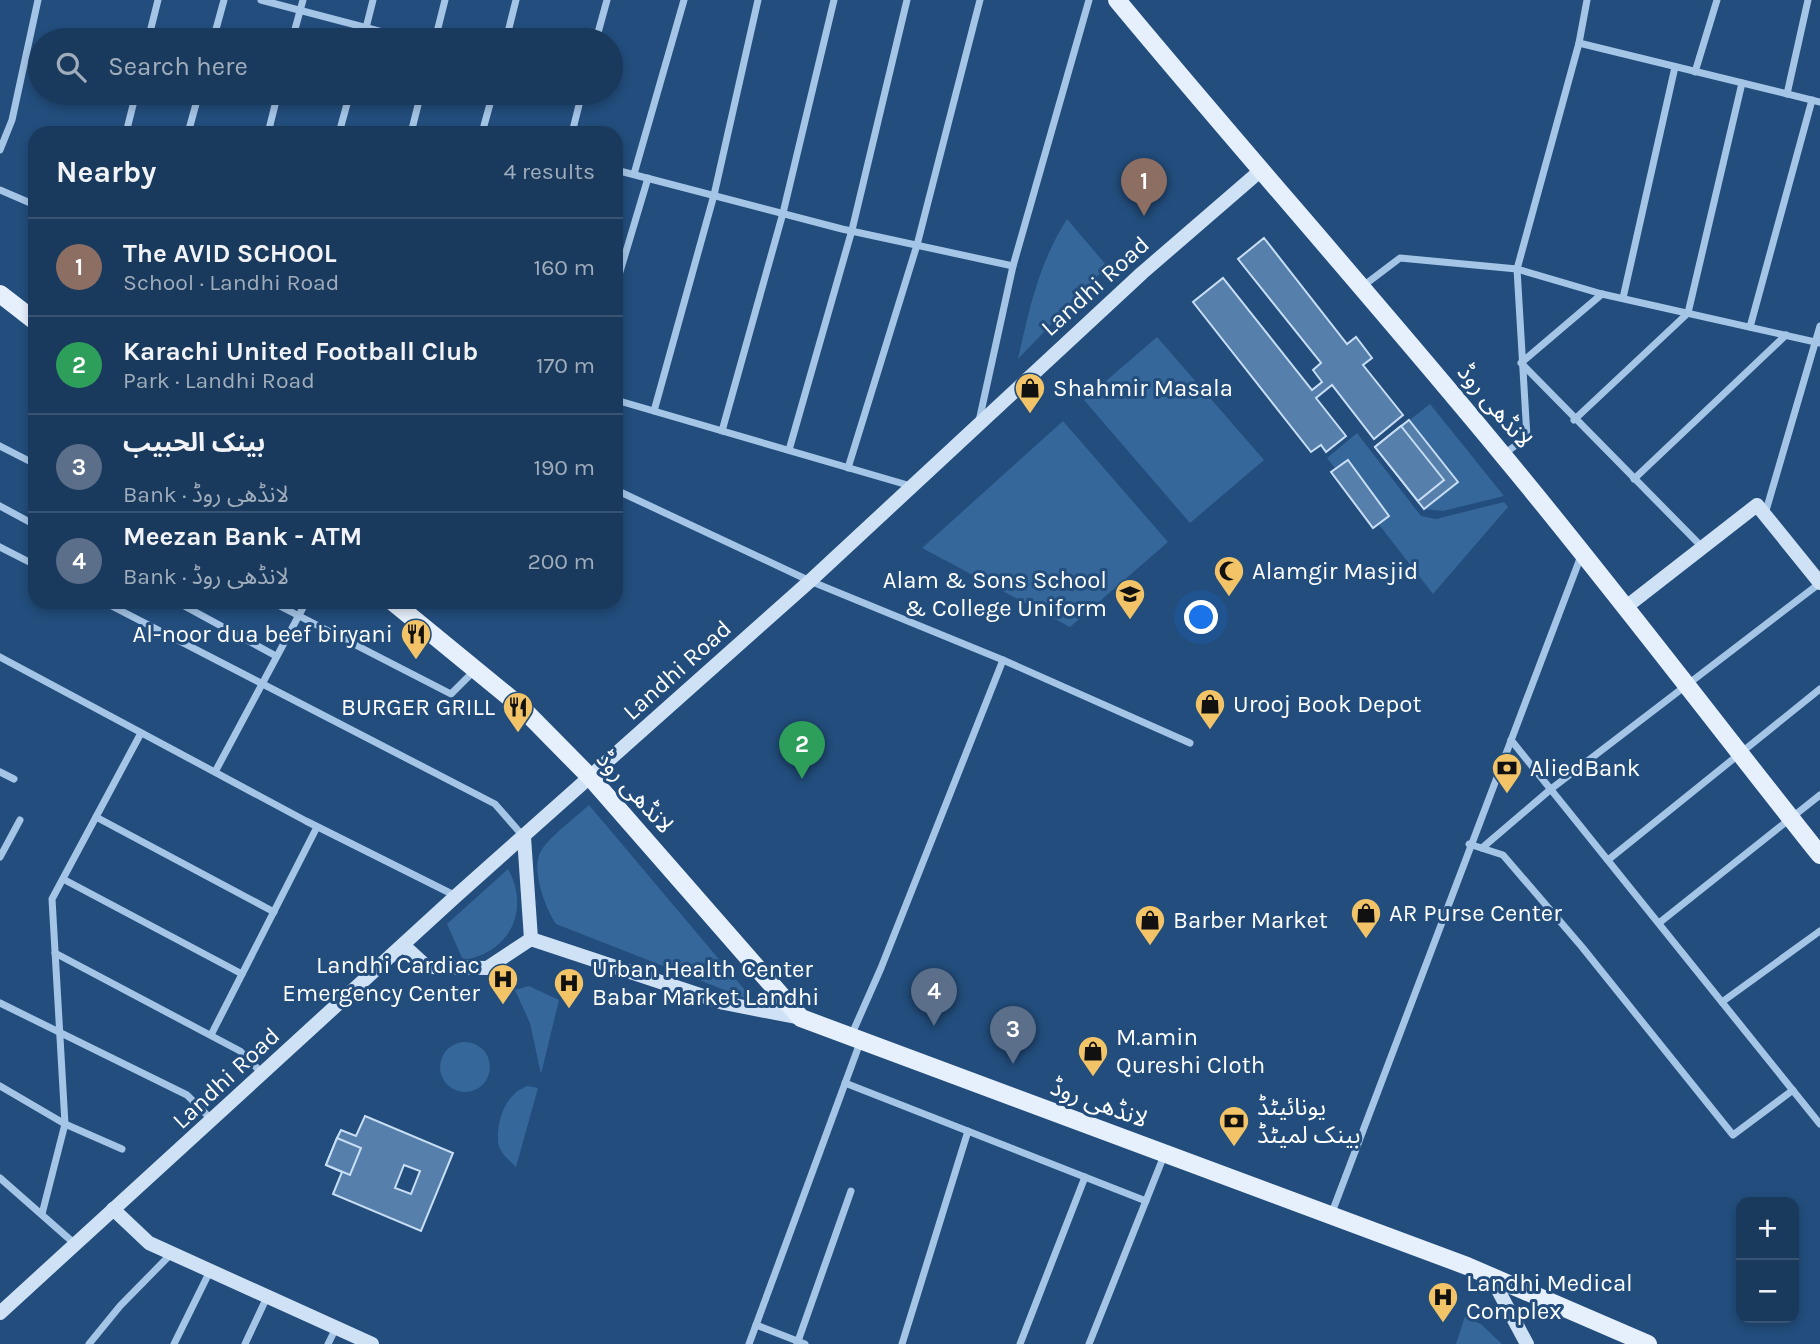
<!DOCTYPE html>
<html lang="en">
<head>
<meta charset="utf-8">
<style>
	:root { --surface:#1a3a5d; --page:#274566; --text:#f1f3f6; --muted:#9fadbc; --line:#385472; --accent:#95b2f1 }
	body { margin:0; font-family:Karla,"Noto Sans Arabic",sans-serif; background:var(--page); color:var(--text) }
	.controls { position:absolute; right:21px; bottom:21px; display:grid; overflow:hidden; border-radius:14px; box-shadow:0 4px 10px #0003 }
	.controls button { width:63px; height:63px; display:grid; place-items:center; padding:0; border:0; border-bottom:2px solid var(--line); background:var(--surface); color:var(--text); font:35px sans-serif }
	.you { position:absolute; left:1202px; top:618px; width:24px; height:24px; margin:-18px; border:5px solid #fff; border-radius:50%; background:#1a73e8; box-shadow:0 0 0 10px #1a73e833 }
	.badge { display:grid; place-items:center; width:46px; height:46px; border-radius:50%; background:var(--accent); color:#fff; font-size:23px; font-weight:700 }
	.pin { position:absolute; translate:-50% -58px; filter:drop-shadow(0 2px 4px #0008) }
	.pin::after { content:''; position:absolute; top:37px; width:24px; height:21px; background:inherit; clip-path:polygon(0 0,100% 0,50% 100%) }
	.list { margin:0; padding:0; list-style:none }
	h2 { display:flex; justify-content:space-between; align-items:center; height:91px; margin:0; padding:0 28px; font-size:30px }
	h2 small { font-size:23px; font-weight:400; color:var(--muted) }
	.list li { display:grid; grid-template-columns:46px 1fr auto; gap:21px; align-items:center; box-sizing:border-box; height:98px; padding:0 28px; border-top:2px solid var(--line) }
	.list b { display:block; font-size:26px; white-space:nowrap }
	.list p { margin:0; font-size:23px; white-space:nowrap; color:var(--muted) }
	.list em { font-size:23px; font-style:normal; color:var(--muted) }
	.icon { flex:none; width:38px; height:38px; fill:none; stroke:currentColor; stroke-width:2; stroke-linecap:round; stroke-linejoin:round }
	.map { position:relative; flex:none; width:1820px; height:1344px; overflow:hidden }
	.search { position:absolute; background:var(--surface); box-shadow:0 4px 10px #0003; left:28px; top:28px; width:595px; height:77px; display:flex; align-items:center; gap:18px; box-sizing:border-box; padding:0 24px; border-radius:38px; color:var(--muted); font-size:26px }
	.panel { position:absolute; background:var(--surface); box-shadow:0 4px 10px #0003; left:28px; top:126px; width:595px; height:483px; border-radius:21px }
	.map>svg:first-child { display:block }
	.green { fill:#35679a }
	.building { fill:#5680ab; stroke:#c8def5; stroke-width:2; fill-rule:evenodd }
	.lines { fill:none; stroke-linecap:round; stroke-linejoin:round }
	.street { stroke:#a5c5e6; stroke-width:7 }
	.secondary { stroke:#cfe1f5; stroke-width:14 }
	.primary { stroke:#e6f0fd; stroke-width:18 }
	.labels { text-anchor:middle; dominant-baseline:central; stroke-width:6; stroke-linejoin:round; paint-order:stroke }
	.street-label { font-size:24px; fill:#fff; stroke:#224d7c }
	.poi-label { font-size:24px; fill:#fff; stroke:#224d7c; text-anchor:start }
</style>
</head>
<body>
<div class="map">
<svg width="1820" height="1344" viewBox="0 0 1820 1344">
	<rect width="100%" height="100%" fill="#224d7c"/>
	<g class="green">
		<path d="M1067,219l40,47 -89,93c11,-50 21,-96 49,-140z"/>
		<path d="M1157,337l107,123 -74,63 -106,-123z"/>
		<path d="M1430,404l74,92 -61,15 -19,-2 -49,-62z"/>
		<path d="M1063,421l105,121 -98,85 -148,-79z"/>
		<path d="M1357,433l64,83 15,3 68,-17 4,5 -75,87 -106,-136z"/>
		<path d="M589,805l166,197 -199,-78c-10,-14 -26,-56 -15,-73 8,-14 35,-34 48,-46z"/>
		<path d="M508,869c23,42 1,84 -45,91l-16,-36z"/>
		<path d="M529,986l30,14 -18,74 -11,-51 -15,-33z"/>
		<circle cx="465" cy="1067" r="25"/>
		<path d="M528,1086l10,2 -22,79c-8,-8 -18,-15 -18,-27 -1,-22 9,-48 30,-54z"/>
		<path d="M1465,1316l17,9 20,19h-46z"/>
	</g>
	<g class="building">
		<path d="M1264,238l83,106 9,-7 16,21 -9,7 40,50 -29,24 -42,-54 -16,13 30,38 -20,16 -5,-7 -10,7 -118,-150 30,-24 89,112 10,-8 -9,-12 8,-7 -83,-104z"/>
		<path d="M1409,420l49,62 -34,27 -49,-62z"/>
		<path d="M1401,426l43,54 -26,21 -43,-54z"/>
		<path d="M1348,460l41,56 -16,12 -42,-56z"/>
		<path d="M365,1116l88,37 -32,78 -88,-37 9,-22 -16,-7 11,-27 4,-8 15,6zM404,1165l16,6 -9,23 -16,-6z"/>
		<path d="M337,1138l24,10 -11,27 -24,-10z"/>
	</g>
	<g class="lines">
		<g class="street">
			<path d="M261,0l152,40"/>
			<path d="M148,40l10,-40"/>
			<path d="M213,40l11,-40"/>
			<path d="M292,40l11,-40"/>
			<path d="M363,40l10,-40"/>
			<path d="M435,40l10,-40"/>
			<path d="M506,40l10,-40"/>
			<path d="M596,40l11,-40"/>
			<path d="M1579,43l241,59"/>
			<path d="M1695,72l22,-72"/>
			<path d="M1787,94l21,-94"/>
			<path d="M126,133l10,-40"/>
			<path d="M188,133l11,-40"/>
			<path d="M268,133l10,-40"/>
			<path d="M339,133l11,-40"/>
			<path d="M411,133l10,-40"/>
			<path d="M482,133l11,-40"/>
			<path d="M572,133l10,-40"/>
			<path d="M0,150l12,-30 26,-120"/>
			<path d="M616,170l226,59 171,37"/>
			<path d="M634,174l50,-174"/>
			<path d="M0,190l35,15"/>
			<path d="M616,285l32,-107"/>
			<path d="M1363,286l37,-28 117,11 85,25 218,49"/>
			<path d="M1602,294l-81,69 181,184"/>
			<path d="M1623,298l52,-231"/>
			<path d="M1750,327l62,-227"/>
			<path d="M616,400l295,86"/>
			<path d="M654,411l60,-216 44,-195"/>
			<path d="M1574,420l114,-107 54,-230"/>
			<path d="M979,421l34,-155 76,-266"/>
			<path d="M722,431l61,-218 51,-213"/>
			<path d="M0,446l35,18"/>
			<path d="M789,450l63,-220 55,-230"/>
			<path d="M1504,454l23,-17 -10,-168 62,-226 8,-43"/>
			<path d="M848,468l69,-223 63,-245"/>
			<path d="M1634,479l152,-144"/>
			<path d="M616,490l194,91 193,79 187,83"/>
			<path d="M0,506l35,19"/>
			<path d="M1765,514l55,-188"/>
			<path d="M0,547l35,18"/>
			<path d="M104,602l391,202 28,32"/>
			<path d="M177,602l99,54"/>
			<path d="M272,602l179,92 23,-23"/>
			<path d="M0,657l306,164 150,75"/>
			<path d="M1511,740l309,384"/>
			<path d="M0,772l14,7"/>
			<path d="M215,772l91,-170"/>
			<path d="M96,817l178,95"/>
			<path d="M1469,844l34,11 79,92 151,188 60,-45"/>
			<path d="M1482,848l69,-59 269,-206"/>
			<path d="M0,857l20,-37"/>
			<path d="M1608,860l212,-171"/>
			<path d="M63,879l179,95"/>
			<path d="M1659,923l161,-128"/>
			<path d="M55,953l185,98 23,23"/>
			<path d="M1722,1002l98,-71"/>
			<path d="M0,1003l187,92 26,26"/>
			<path d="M211,1035l106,-208"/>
			<path d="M851,1036l30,-68 122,-308"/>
			<path d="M845,1083l301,118"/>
			<path d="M0,1086l65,38 57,25"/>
			<path d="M0,1178l75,66"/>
			<path d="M42,1214l23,-90 -13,-225 89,-166"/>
			<path d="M1331,1215l250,-659"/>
			<path d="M756,1325l49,19"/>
			<path d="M89,1344l31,-38 51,-52"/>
			<path d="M174,1344l36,-73"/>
			<path d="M245,1344l22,-47"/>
			<path d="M328,1344l8,-16"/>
			<path d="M749,1344l112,-304"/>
			<path d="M797,1344l54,-153"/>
			<path d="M902,1344l66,-213"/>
			<path d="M1020,1344l65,-167"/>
			<path d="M1089,1344l76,-191"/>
		</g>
		<g class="secondary">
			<path d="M1626,607l131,-102 63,78"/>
			<path d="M524,837l7,102"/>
			<path d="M403,945l24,22 60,1 44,-29 193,64 77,15"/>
			<path d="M113,1209l36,34 223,101"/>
			<path d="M1491,1277l36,67"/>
			<path d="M0,1313l456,-417 354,-315 332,-308 118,-102"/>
		</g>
		<g class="primary">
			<path d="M1117,0c127,153 259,301 385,454 109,131 212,268 318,401"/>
			<path d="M0,294l35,27"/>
			<path d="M393,602l127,104 71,72 210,240 666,248 181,78"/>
		</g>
	</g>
	<defs>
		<g id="shop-pin" transform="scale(1.575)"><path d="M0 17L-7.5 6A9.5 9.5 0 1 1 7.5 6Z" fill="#f2c467" stroke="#224d7c"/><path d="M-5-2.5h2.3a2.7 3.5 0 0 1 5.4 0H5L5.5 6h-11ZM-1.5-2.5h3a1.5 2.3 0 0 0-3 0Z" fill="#111"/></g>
		<g id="mosque-pin" transform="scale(1.575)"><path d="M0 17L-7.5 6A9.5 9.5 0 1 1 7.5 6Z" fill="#f2c467" stroke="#224d7c"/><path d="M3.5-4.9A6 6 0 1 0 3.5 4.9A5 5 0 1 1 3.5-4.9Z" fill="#111"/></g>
		<g id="school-pin" transform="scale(1.575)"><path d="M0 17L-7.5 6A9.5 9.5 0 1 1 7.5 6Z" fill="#f2c467" stroke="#224d7c"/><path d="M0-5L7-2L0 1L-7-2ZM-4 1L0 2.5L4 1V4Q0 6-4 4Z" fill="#111"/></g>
		<g id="restaurant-pin" transform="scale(1.575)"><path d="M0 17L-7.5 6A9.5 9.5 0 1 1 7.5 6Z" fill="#f2c467" stroke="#224d7c"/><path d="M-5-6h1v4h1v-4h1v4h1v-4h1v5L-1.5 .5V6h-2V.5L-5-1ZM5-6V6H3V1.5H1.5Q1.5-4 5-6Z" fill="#111"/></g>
		<g id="bank-pin" transform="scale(1.575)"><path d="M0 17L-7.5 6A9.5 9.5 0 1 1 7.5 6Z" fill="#f2c467" stroke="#224d7c"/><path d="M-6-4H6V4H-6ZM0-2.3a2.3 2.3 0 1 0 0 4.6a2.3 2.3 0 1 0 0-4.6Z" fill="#111"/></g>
		<g id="hospital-pin" transform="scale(1.575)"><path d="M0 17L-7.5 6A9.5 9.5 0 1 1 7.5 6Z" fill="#f2c467" stroke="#224d7c"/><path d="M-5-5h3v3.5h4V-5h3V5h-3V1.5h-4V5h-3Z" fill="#111"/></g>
	</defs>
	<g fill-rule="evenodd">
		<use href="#shop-pin" x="1030" y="388"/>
		<use href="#mosque-pin" x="1229" y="571"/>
		<use href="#school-pin" x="1130" y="594"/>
		<use href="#restaurant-pin" x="416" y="634"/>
		<use href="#shop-pin" x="1210" y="704"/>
		<use href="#restaurant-pin" x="518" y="707"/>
		<use href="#bank-pin" x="1507" y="768"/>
		<use href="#shop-pin" x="1366" y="913"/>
		<use href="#shop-pin" x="1150" y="920"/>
		<use href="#hospital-pin" x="503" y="979"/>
		<use href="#hospital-pin" x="569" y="983"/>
		<use href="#shop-pin" x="1093" y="1051"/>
		<use href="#bank-pin" x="1234" y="1121"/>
		<use href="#hospital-pin" x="1443" y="1297"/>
	</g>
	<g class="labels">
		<g class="street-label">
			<text transform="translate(1095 286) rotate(-42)">Landhi Road</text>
			<text transform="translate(1495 406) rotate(50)">لانڈھی روڈ</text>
			<text transform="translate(677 670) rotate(-42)">Landhi Road</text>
			<text transform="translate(635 792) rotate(48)">لانڈھی روڈ</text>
			<text transform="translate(226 1078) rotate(-43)">Landhi Road</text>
			<text transform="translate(1099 1103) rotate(20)">لانڈھی روڈ</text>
		</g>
		<g class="poi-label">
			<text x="1053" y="388">Shahmir Masala</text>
			<text x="1252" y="571">Alamgir Masjid</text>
			<text x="1107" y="580" text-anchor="end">Alam &amp; Sons School<tspan x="1107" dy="28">&amp; College Uniform</tspan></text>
			<text x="393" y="634" text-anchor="end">Al-noor dua beef biryani</text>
			<text x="1233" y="704">Urooj Book Depot</text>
			<text x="495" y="707" text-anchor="end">BURGER GRILL</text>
			<text x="1530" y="768">AliedBank</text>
			<text x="1389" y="913">AR Purse Center</text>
			<text x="1173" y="920">Barber Market</text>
			<text x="480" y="965" text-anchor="end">Landhi Cardiac<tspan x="480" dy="28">Emergency Center</tspan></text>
			<text x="592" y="969">Urban Health Center<tspan x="592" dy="28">Babar Market Landhi</tspan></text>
			<text x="1116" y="1037">M.amin<tspan x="1116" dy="28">Qureshi Cloth</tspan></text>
			<text x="1257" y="1107">یونائیٹڈ<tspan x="1257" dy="28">بینک لمیٹڈ</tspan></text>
			<text x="1466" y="1283">Landhi Medical<tspan x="1466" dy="28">Complex</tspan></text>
		</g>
	</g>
</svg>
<div class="controls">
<button>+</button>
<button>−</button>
</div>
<div class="you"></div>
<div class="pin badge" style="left:1144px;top:216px;background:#8d6e63">1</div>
<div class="pin badge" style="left:802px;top:779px;background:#2e9e5b">2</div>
<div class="pin badge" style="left:1013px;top:1064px;background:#5c6f8a">3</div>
<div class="pin badge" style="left:934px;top:1026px;background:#5c6f8a">4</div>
<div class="search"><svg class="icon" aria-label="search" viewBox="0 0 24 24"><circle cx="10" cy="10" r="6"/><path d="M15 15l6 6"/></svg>Search here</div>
<section class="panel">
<h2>Nearby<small>4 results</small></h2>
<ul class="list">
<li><span class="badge" style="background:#8d6e63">1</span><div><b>The AVID SCHOOL</b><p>School · Landhi Road</p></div><em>160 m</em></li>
<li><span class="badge" style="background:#2e9e5b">2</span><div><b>Karachi United Football Club</b><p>Park · Landhi Road</p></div><em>170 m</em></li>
<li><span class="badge" style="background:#5c6f8a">3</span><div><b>بينک الحبيب</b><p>Bank · لانڈھی روڈ</p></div><em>190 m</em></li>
<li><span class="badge" style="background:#5c6f8a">4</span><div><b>Meezan Bank - ATM</b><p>Bank · لانڈھی روڈ</p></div><em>200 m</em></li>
</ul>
</section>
</div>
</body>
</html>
